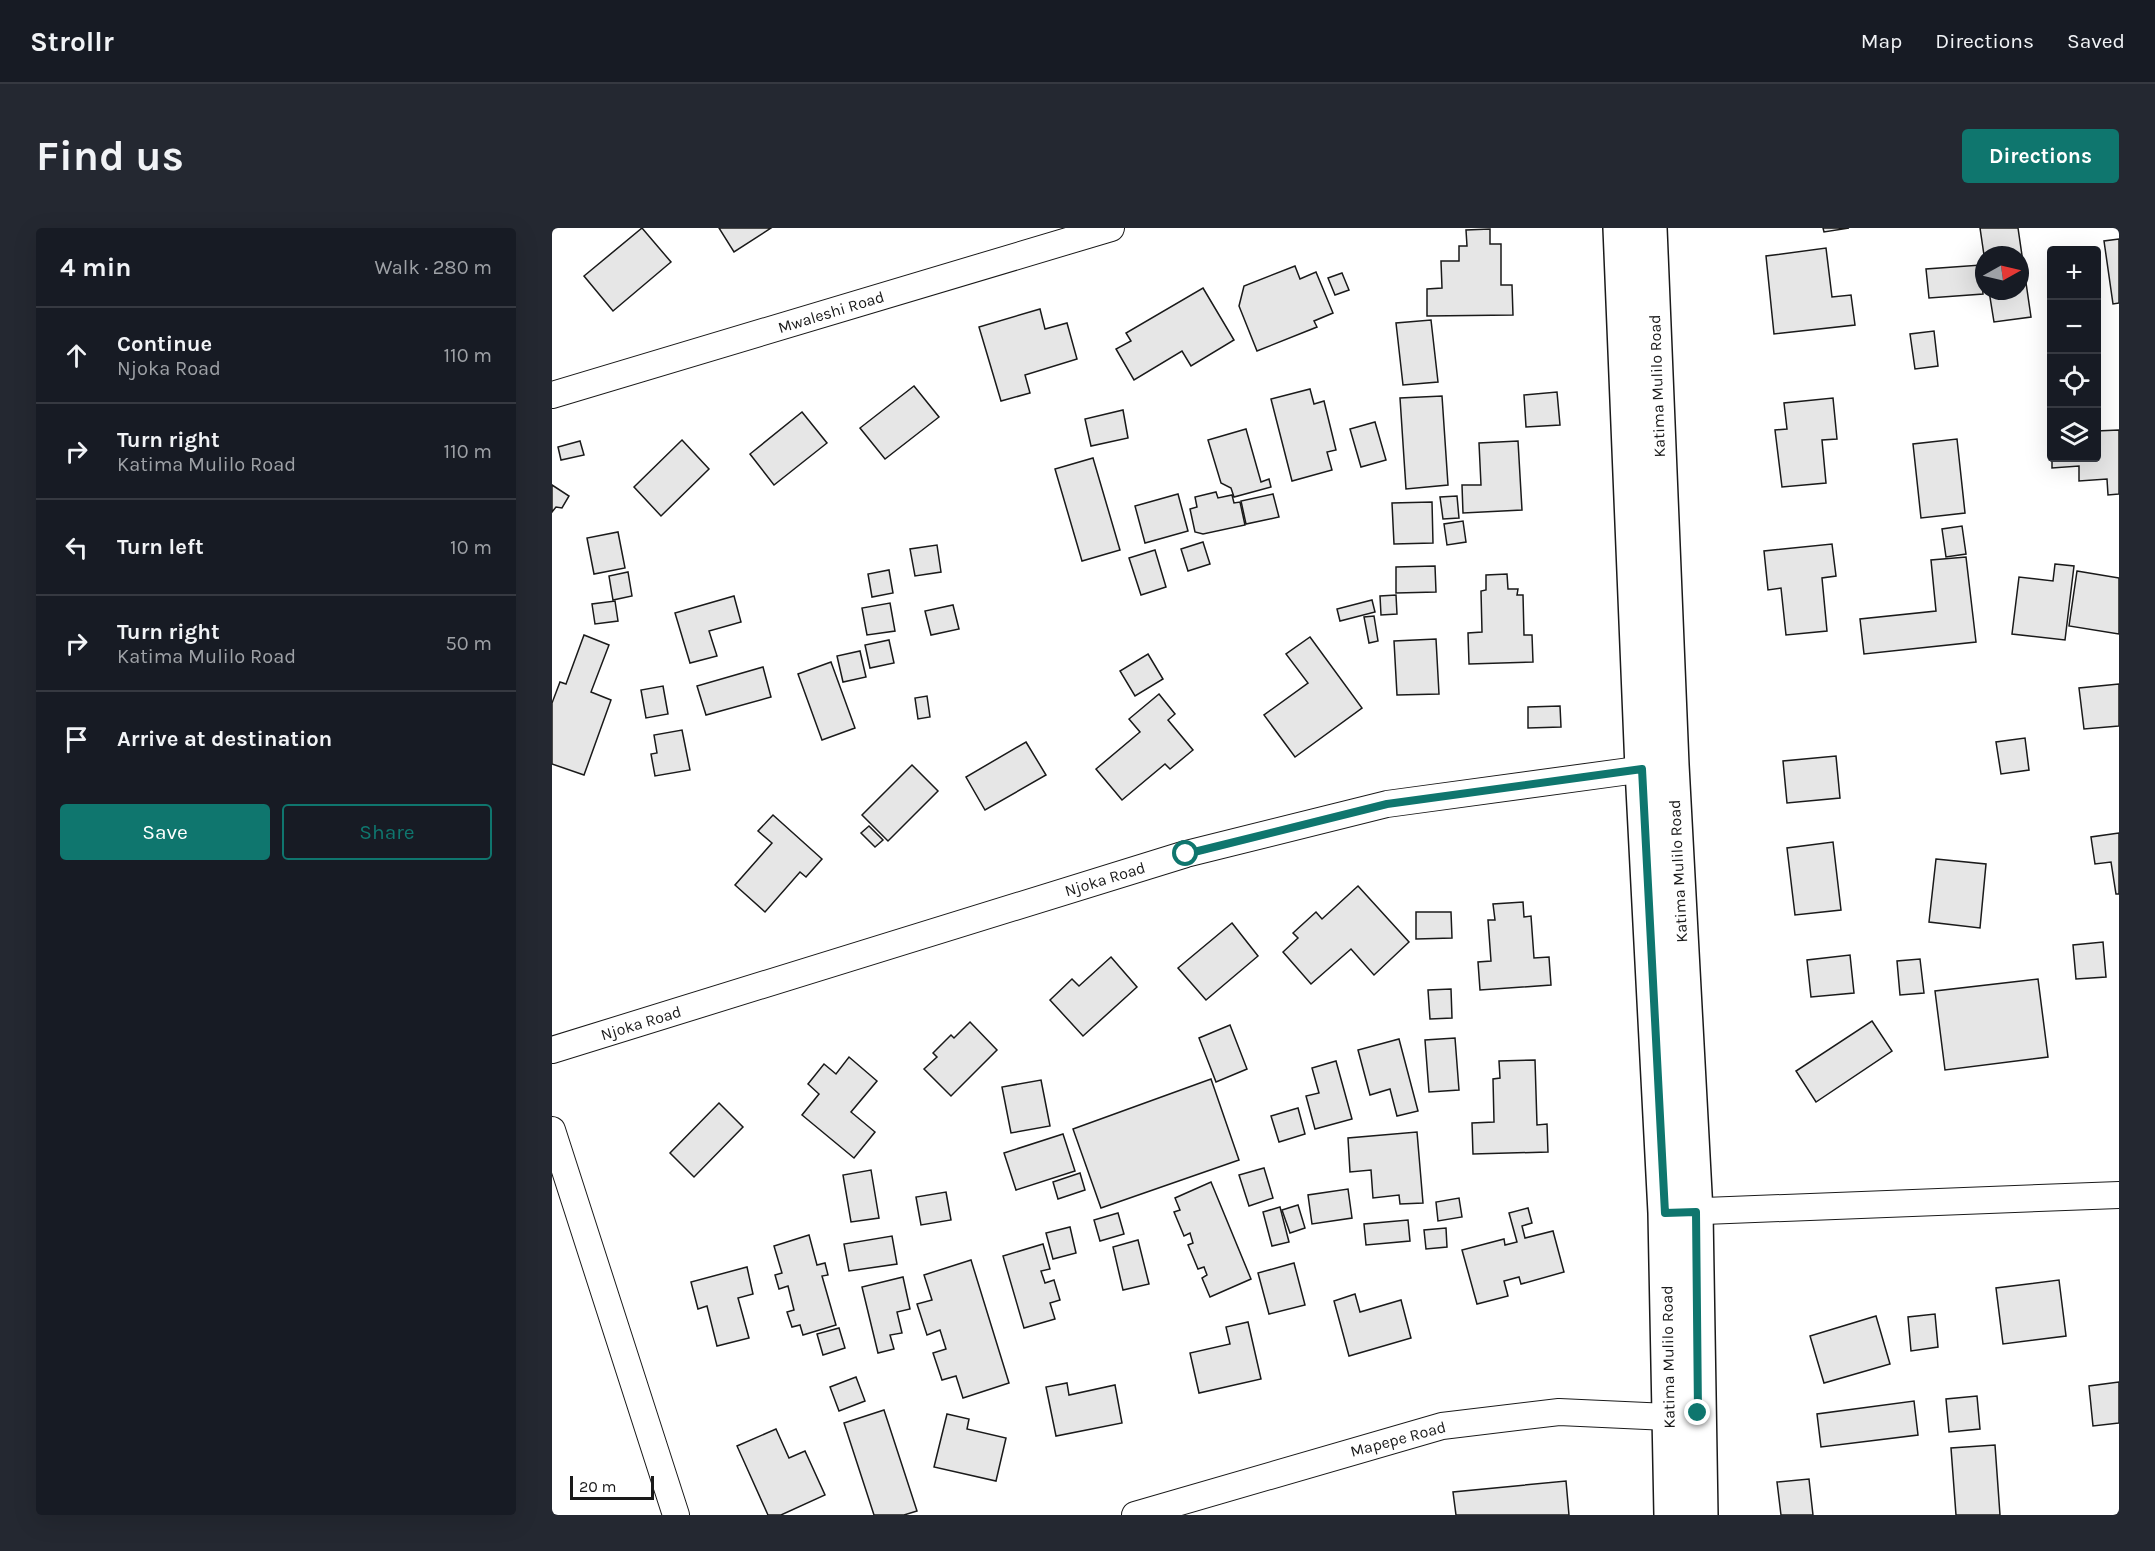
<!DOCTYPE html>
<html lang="en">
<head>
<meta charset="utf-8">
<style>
	:root { --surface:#171b24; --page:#242831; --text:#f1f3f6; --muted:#9ea1a6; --line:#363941; --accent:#0f766e }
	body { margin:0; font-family:Karla,sans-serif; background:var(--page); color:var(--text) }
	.controls { position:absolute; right:18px; top:18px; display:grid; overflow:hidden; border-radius:6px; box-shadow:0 6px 24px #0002 }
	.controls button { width:54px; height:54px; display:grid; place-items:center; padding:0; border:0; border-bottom:2px solid var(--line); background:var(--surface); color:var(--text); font:30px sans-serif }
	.compass { position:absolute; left:1423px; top:18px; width:54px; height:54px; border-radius:50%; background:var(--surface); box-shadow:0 6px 24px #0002; rotate:82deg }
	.scale { position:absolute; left:18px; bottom:15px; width:84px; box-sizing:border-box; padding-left:6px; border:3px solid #1a1a1a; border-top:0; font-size:16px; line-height:21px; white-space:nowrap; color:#1a1a1a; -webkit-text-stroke:4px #fff; paint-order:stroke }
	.stop { position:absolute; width:18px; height:18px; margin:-14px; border:4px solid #0f766e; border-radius:50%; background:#fff }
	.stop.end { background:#0f766e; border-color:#fff; box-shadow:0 2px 6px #0008 }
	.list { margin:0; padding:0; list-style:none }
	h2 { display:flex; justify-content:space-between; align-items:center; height:78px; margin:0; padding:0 24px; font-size:26px }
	h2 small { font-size:20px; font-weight:400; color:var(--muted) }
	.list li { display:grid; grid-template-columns:39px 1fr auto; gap:18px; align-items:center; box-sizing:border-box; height:96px; padding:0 24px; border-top:2px solid var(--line) }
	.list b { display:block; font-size:22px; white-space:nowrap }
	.list p { margin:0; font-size:20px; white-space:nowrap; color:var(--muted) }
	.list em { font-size:20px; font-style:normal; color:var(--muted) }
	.actions { display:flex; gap:12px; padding:18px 24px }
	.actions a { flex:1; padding:14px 0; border:2px solid var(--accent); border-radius:6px; text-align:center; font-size:21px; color:var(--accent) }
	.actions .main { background:var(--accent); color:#fff }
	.icon { flex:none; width:33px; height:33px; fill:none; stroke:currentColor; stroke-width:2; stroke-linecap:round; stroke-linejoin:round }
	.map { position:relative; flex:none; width:1567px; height:1287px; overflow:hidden; border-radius:6px }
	header { display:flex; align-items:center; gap:36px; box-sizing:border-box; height:84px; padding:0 30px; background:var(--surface); border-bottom:2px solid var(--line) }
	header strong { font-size:28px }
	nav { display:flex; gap:33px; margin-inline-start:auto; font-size:21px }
	.intro { display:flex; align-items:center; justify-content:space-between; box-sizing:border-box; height:144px; padding:0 36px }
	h1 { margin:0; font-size:42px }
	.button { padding:15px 27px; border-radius:6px; background:var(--accent); color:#fff; font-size:21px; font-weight:700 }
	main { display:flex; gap:36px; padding:0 36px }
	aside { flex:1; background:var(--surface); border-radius:6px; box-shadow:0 6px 24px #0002 }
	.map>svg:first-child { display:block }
	.building { fill:#e6e6e6; stroke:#1a1a1a; stroke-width:1.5 }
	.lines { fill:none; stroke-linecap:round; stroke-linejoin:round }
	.minor-casing { stroke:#1a1a1a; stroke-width:28 }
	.secondary-casing { stroke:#1a1a1a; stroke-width:36 }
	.minor { stroke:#fff; stroke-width:26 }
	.secondary { stroke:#fff; stroke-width:33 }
	.route { stroke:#0f766e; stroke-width:8 }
	.labels { text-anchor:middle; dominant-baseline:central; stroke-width:4.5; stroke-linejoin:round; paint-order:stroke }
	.street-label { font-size:16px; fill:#1a1a1a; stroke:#fff }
</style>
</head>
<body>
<header>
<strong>Strollr</strong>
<nav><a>Map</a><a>Directions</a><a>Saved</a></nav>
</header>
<div class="intro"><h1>Find us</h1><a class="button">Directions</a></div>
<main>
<aside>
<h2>4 min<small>Walk · 280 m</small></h2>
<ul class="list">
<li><svg class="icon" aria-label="ahead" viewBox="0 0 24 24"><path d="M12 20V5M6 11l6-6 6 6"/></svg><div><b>Continue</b><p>Njoka Road</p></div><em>110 m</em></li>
<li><svg class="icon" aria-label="right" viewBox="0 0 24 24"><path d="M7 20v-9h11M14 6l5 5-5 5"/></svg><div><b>Turn right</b><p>Katima Mulilo Road</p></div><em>110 m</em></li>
<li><svg class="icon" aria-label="left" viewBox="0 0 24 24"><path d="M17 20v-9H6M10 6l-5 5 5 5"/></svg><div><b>Turn left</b></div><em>10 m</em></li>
<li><svg class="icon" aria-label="right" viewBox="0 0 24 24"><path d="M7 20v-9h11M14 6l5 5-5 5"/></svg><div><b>Turn right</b><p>Katima Mulilo Road</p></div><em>50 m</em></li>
<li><svg class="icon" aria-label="arrive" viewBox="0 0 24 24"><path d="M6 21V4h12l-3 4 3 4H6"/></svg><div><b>Arrive at destination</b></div></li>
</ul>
<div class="actions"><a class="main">Save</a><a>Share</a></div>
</aside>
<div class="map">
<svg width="1567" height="1287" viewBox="0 0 1567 1287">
	<rect width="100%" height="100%" fill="#fff"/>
	<g class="building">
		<path d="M90,0l29,34 -58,49 -29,-35z"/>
		<path d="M167,0h52l-37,24z"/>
		<path d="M1271,0h26l-25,4z"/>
		<path d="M1428,0h38l13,89 -37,5 -5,-31h31v-36h-36z"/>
		<path d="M938,1v15h11v41h11l1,30 -86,1v-27l15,-1 -1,-27h18v-15h8l-1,-16z"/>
		<path d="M1567,11v64l-6,1 -9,-63z"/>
		<path d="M1274,20l6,49 19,-2 4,30 -81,9 -8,-78z"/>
		<path d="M1429,37l2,29 -54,4 -3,-29z"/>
		<path d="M743,38l5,13 16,-7 17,41 -19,8 3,6 -60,24 -18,-45 5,-20z"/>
		<path d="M790,45l7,17 -14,5 -7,-17z"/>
		<path d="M651,60l31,52 -43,26 -9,-15 -48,29 -18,-31 15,-8 -5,-8z"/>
		<path d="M488,81l5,20 22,-6 10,36 -52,16 5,18 -29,8 -22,-74z"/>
		<path d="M879,92l7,62 -35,3 -7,-62z"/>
		<path d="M1382,103l4,35 -23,3 -5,-35z"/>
		<path d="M362,158l25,31 -54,42 -25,-31z"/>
		<path d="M758,161l4,15 10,-3 12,49 -9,2 5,18 -40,11 -21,-82z"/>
		<path d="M1005,164l3,33 -34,2 -2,-32z"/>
		<path d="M890,168l6,89 -42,4 -6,-91z"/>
		<path d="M1281,170l4,41 -15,1 4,43 -44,4 -7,-57 12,-1 -3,-26z"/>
		<path d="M571,182l5,28 -37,8 -6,-27z"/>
		<path d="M250,184l25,31 -53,42 -24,-31z"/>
		<path d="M823,194l11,38 -25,7 -11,-38z"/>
		<path d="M694,201l15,53 8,-3 2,8 -37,10 -3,-9 -10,-5 -13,-43z"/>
		<path d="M1567,202v64l-11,1 -1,-16 -28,2v-15l-27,2v-10h44v-27z"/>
		<path d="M1405,211l8,74 -44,5 -8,-74z"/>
		<path d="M130,212l27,29 -48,47 -27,-29z"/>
		<path d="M28,213l4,14 -23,5 -3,-13z"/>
		<path d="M966,213l4,69 -59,3 -1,-28h19l-2,-42z"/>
		<path d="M541,230l27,92 -38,11 -27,-92z"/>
		<path d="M0,257l17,11 -7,12 -6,-1 -4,5z"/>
		<path d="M664,264l2,6 14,-3 2,8 6,-1 5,23 -42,9 -8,-2 -5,-23 7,-2 -2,-10z"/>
		<path d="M626,266l10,37 -43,12 -10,-37z"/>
		<path d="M721,266l6,23 -33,7 -5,-23z"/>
		<path d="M905,268l2,22 -16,1 -3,-22z"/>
		<path d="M880,274l1,41 -39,1 -2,-41z"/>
		<path d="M911,293l3,21 -19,3 -3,-21z"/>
		<path d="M1410,298l4,28 -20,3 -4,-28z"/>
		<path d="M66,304l7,36 -31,6 -7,-36z"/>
		<path d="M651,314l7,22 -22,7 -7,-22z"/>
		<path d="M1280,316l4,32 -14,2 5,53 -41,4 -5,-47 -13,2 -4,-39z"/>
		<path d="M385,317l4,27 -26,4 -5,-27z"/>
		<path d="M603,322l11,37 -25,8 -12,-37z"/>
		<path d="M1414,329l10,85 -112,12 -4,-35 76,-8 -5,-51z"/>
		<path d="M1503,336l19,2 -9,74 -53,-6 7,-57 34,4z"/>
		<path d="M883,338l1,26 -40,1v-26z"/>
		<path d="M337,342l4,23 -21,4 -4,-23z"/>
		<path d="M1525,343l42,7v56l-50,-8z"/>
		<path d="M76,344l4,24 -19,4 -4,-24z"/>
		<path d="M955,346l1,15h10l-1,6h6l1,40h8l1,27 -64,2 -1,-31 14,-1 -1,-41 5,-1v-15z"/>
		<path d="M844,367l1,19 -16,1 -1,-19z"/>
		<path d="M182,368l7,26 -32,9 8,25 -27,7 -15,-50z"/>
		<path d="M820,372l3,12 -35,9 -3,-12z"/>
		<path d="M63,373l3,20 -23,3 -3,-20z"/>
		<path d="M338,375l5,28 -28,4 -5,-27z"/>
		<path d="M401,377l6,24 -28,6 -6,-24z"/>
		<path d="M822,388l4,25 -9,2 -5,-26z"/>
		<path d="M32,407l25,10 -18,47 20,8 -27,75 -32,-11v-61l8,-21 6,2z"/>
		<path d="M758,409l52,71 -67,49 -31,-42 44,-32 -22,-29z"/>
		<path d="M884,411l3,55 -42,1 -3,-54z"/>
		<path d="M337,412l5,23 -24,5 -5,-23z"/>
		<path d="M308,423l6,26 -23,5 -6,-26z"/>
		<path d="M596,426l15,25 -28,17 -15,-25z"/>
		<path d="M279,434l24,66 -33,12 -24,-66z"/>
		<path d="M211,439l8,30 -65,18 -9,-29z"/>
		<path d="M1567,456v42l-35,3 -5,-41z"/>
		<path d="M111,458l5,28 -22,4 -5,-28z"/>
		<path d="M607,466l16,20 -7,6 25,30 -23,19 -5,-5 -43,36 -26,-31 44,-37 -11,-13z"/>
		<path d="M375,468l3,21 -12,2 -3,-21z"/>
		<path d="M1008,478l1,21 -33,1v-21z"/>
		<path d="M130,502l8,40 -35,6 -4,-22 6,-1 -3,-18z"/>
		<path d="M1473,510l4,32 -28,4 -5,-32z"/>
		<path d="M474,514l20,33 -61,35 -19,-33z"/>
		<path d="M1284,528l4,42 -53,5 -4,-42z"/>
		<path d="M360,537l26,26 -50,50 -26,-26z"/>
		<path d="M221,587l49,44 -16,18 -6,-5 -35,40 -30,-27 37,-42 -14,-12z"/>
		<path d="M317,598l14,14 -8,7 -14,-14z"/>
		<path d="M1567,605v61h-3l-5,-32 -16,2 -4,-27z"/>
		<path d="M1281,614l8,68 -46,5 -8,-67z"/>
		<path d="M1384,631l50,5 -6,64 -51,-6z"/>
		<path d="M806,658l51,56 -35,33 -23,-26 -40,35 -28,-32 15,-14 -5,-5 23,-21 6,7z"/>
		<path d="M971,674l1,15 7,-1 3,42 15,-1 2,28 -71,5 -2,-28 13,-1 -3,-41h7l-2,-16z"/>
		<path d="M864,684h35l1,26 -36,1z"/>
		<path d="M680,695l26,33 -52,44 -28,-32z"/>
		<path d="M1551,714l3,35 -30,2 -3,-34z"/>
		<path d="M1298,727l4,38 -43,4 -4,-37z"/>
		<path d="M559,729l26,30 -54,49 -33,-36 22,-21 7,7z"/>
		<path d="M1368,731l4,34 -24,2 -3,-34z"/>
		<path d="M1486,751l10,78 -103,13 -10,-79z"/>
		<path d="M899,761l1,29 -22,1 -2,-29z"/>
		<path d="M1320,793l20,30 -76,51 -20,-31z"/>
		<path d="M418,794l27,28 -46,46 -27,-27 13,-12 -4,-4 18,-18 3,3z"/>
		<path d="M678,797l17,44 -31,13 -17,-44z"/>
		<path d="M903,810l4,52 -30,2 -4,-52z"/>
		<path d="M847,811l19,72 -21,5 -7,-27 -20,6 -12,-45z"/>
		<path d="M297,829l28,24 -26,31 24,20 -21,26 -52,-43 17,-21 -11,-10 16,-20 12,10z"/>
		<path d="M983,832l2,65 10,-1 1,28 -75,2 -1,-31 22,-1 -1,-43 7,-1 -1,-17z"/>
		<path d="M784,833l16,58 -37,10 -9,-33 13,-3 -7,-25z"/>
		<path d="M659,851l28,81 -138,48 -28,-79z"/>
		<path d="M489,852l9,46 -39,7 -9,-46z"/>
		<path d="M167,875l24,24 -49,50 -24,-24z"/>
		<path d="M746,880l7,26 -26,8 -8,-26z"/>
		<path d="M865,904l6,71 -23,1 -1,-9 -26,3 -2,-28 -21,2 -2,-34z"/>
		<path d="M511,906l12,37 -59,19 -12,-37z"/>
		<path d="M712,940l9,30 -24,8 -10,-31z"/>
		<path d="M319,942l8,48 -28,4 -8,-47z"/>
		<path d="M528,945l5,17 -27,9 -5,-17z"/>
		<path d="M659,954l40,97 -41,18 -8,-19 5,-3 -3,-8 -6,2 -10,-24 5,-2 -3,-10 -6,3 -10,-24 6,-2 -5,-12z"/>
		<path d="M796,961l4,29 -40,6 -4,-29z"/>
		<path d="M394,964l5,28 -30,5 -5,-28z"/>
		<path d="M907,970l3,19 -24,4 -2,-19z"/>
		<path d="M746,977l7,23 -15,5 -8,-23z"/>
		<path d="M728,979l9,35 -17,4 -9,-34z"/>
		<path d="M976,980l4,15 -10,3 3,12 28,-7 11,41 -43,12 -2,-7 -15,4 4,15 -31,8 -15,-54 42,-11 1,6 12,-3 -8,-29z"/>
		<path d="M566,985l6,21 -24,7 -6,-21z"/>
		<path d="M856,992l2,21 -44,4 -2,-21z"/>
		<path d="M518,999l6,26 -23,6 -7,-26z"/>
		<path d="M894,1000l1,19 -21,2 -2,-19z"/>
		<path d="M257,1007l8,30 8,-2 3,12 -6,1 14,49 -33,10 -3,-10 -8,2 -5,-15 7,-2 -6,-24 -9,3 -4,-14 7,-2 -8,-27z"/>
		<path d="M340,1008l5,28 -48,7 -5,-27z"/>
		<path d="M586,1012l11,44 -26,6 -10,-43z"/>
		<path d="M491,1016l7,25 -9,2 4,12 9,-3 6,20 -10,3 5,16 -31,9 -21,-72z"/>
		<path d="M419,1032l38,123 -46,15 -7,-22 -14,4 -9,-27 13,-4 -6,-19 -13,5 -10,-31 15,-4 -8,-25z"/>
		<path d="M742,1035l11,42 -36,9 -11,-41z"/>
		<path d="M195,1039l6,27 -15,4 11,40 -32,8 -10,-40 -9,3 -7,-27z"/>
		<path d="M351,1049l7,32 -13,3 5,21 -12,2 4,14 -16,4 -16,-66z"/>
		<path d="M1507,1052l7,56 -63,8 -7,-56z"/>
		<path d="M803,1066l5,18 41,-12 10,38 -62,18 -15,-55z"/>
		<path d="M1383,1086l3,33 -27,4 -3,-34z"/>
		<path d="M1324,1088l14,48 -66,19 -14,-47z"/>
		<path d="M696,1094l13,57 -62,14 -9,-40 40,-9 -4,-17z"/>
		<path d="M287,1100l6,20 -22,7 -6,-21z"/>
		<path d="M304,1149l9,24 -26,10 -9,-24z"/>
		<path d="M1567,1154v41l-26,3 -4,-40z"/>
		<path d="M515,1155l2,12 46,-10 7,38 -66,13 -10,-49z"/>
		<path d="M1425,1168l3,33 -31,3 -3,-33z"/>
		<path d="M1362,1173l4,34 -97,12 -4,-33z"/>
		<path d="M332,1182l33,101 -13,4h-30l-30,-92z"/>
		<path d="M395,1186l22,5 -2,10 39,9 -10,43 -62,-14z"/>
		<path d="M224,1201l13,29 16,-7 20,44 -44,20h-13l-31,-69z"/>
		<path d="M1443,1217l5,70h-44l-5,-67z"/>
		<path d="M1257,1251l4,36h-32l-4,-33z"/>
		<path d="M1014,1253l3,34h-113l-3,-23z"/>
	</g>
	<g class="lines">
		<g class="minor-casing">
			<g id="minor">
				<path d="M0,167l559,-167"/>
				<path d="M0,822l634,-196 201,-50 272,-37"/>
				<path d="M0,902l124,385"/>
				<path d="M1127,984l440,-17"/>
				<path d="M583,1287l307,-89 117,-14 109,5"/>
			</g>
		</g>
		<g class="secondary-casing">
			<g id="secondary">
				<path d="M1068,0l22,541 23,444 6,302"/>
				<path d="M1098,0l22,537 24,447 5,303"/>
			</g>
		</g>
		<use href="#minor" class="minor"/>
		<use href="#secondary" class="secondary"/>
	</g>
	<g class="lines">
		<path class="route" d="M634,626l201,-50 255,-35 23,444 31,-1 2,201"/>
	</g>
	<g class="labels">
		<g class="street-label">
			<text transform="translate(279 84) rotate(-17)">Mwaleshi Road</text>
			<text transform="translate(1105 158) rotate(-92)">Katima Mulilo Road</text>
			<text transform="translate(1126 643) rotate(-93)">Katima Mulilo Road</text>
			<text transform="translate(553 651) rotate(-17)">Njoka Road</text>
			<text transform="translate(89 795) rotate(-17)">Njoka Road</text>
			<text transform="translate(1116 1129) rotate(-91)">Katima Mulilo Road</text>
			<text transform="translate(846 1211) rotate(-15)">Mapepe Road</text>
		</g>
	</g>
</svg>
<div class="controls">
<button>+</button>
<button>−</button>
<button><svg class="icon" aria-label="locate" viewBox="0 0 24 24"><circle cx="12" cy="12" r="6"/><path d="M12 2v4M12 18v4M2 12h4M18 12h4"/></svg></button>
<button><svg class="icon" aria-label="layers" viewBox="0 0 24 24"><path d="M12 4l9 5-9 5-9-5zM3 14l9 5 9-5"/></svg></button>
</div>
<svg class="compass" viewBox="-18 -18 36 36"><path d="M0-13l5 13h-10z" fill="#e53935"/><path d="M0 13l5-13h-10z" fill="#9ea1a6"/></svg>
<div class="scale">20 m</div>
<div class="stop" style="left:634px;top:626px"></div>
<div class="stop end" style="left:1146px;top:1185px"></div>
</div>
</main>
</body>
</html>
